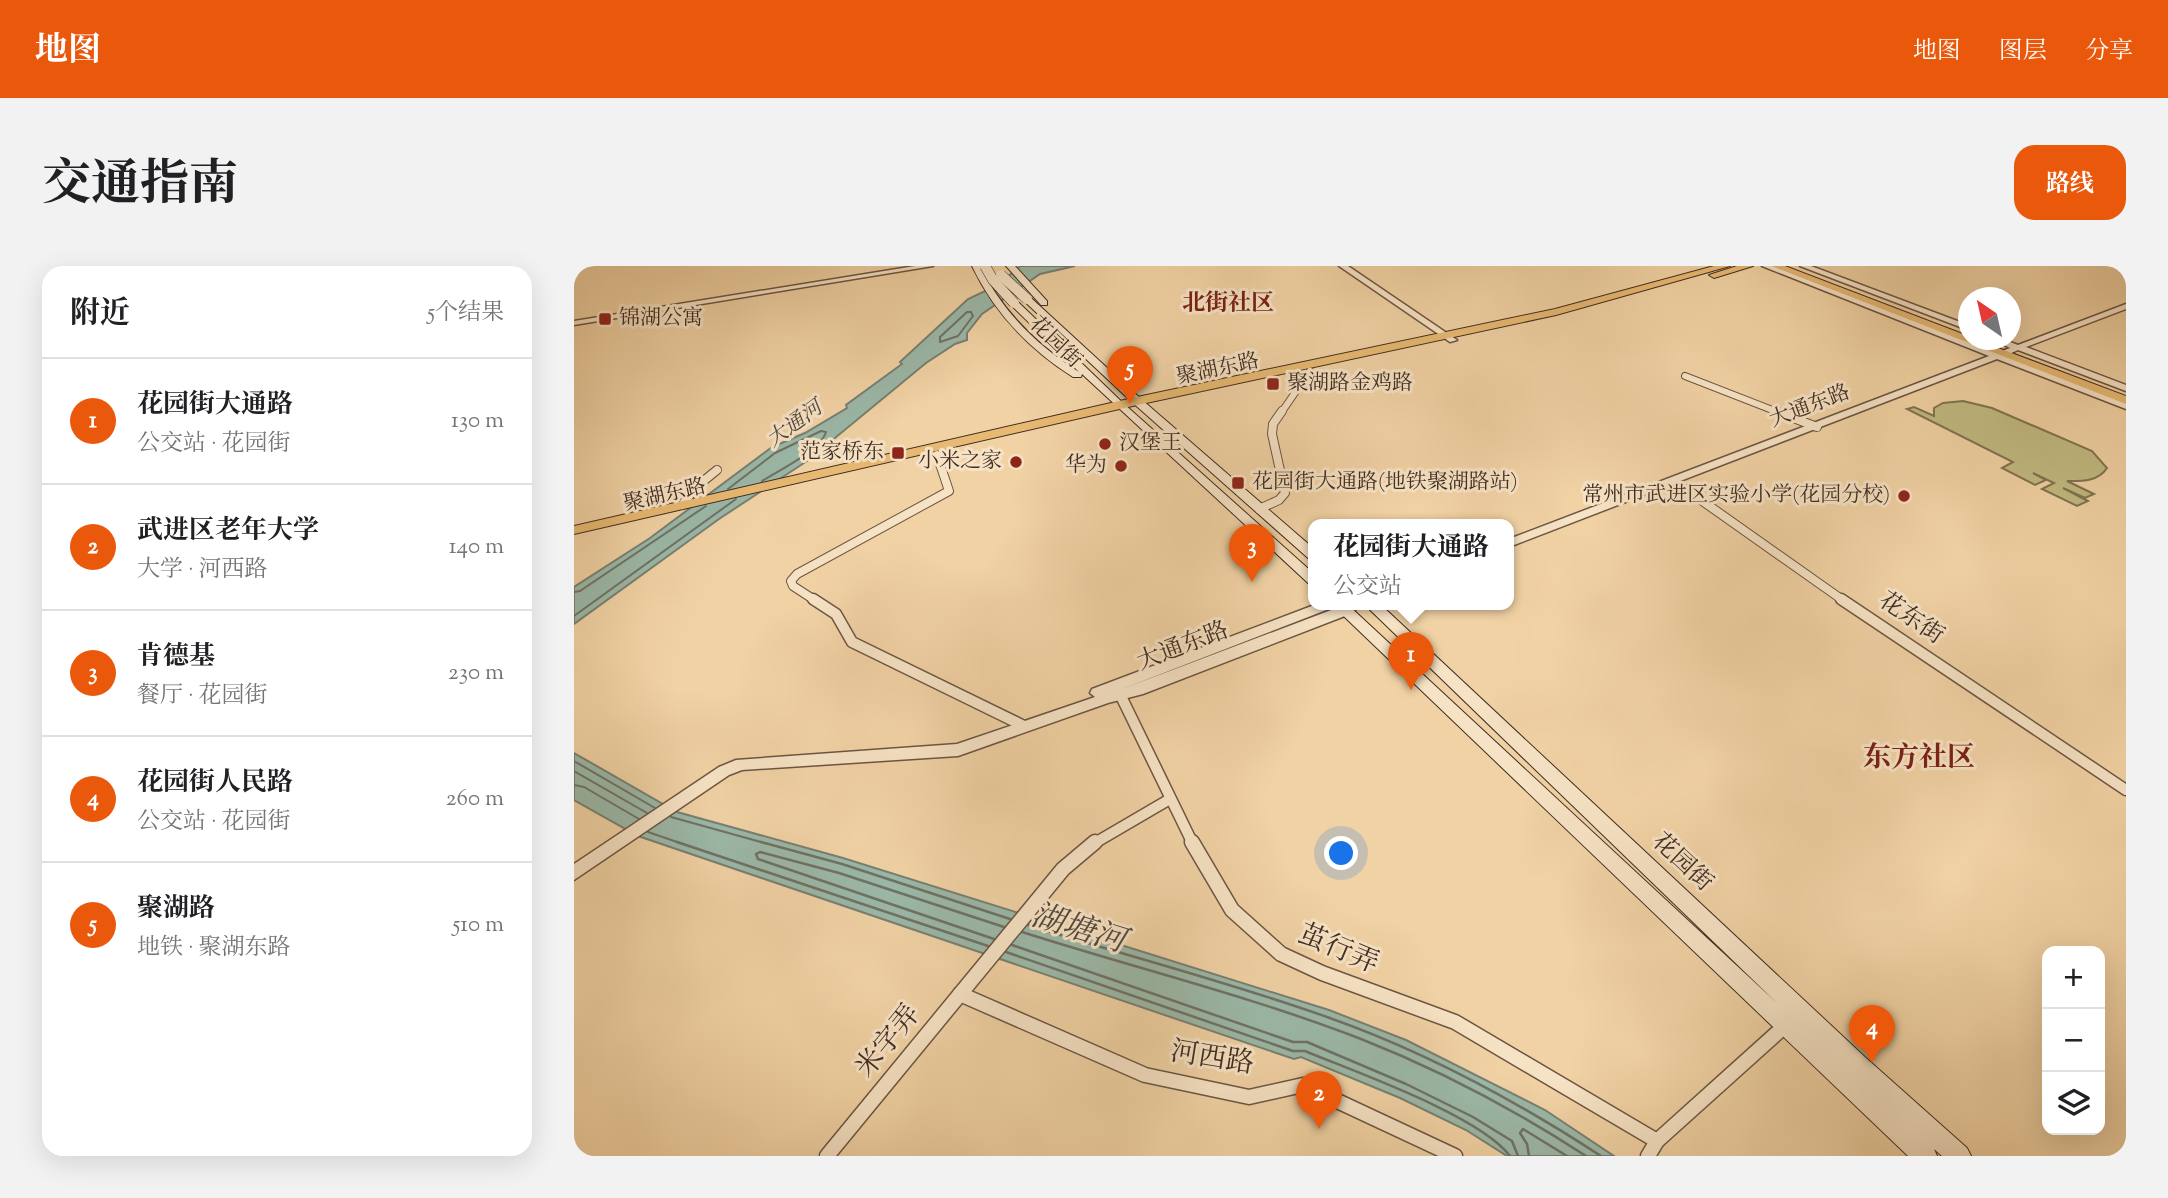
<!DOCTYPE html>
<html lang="zh">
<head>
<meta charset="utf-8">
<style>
	:root { --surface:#fff; --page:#f2f2f2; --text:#202124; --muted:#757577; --line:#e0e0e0; --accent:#ea580c }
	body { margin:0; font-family:"Sorts Mill Goudy","Noto Serif SC",serif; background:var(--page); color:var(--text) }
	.controls { position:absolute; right:21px; bottom:21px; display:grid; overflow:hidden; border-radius:14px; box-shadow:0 7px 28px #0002 }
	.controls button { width:63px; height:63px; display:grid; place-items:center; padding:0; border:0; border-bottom:2px solid var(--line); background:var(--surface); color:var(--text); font:35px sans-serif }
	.compass { position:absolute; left:1384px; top:21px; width:63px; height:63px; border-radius:50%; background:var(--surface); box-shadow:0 7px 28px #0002; rotate:326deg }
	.you { position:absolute; left:768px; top:588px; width:24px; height:24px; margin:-18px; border:5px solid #fff; border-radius:50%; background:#1a73e8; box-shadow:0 0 0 10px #1a73e833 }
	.badge { display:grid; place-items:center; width:46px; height:46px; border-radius:50%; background:var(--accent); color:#fff; font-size:23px; font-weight:700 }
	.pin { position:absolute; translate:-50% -58px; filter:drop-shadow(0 2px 4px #0008) }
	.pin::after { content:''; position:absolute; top:37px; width:24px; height:21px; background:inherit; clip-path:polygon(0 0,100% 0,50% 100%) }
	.popup { position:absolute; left:734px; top:253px; width:206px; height:91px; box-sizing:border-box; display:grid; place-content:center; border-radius:14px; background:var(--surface); filter:drop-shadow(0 2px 5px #0005); font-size:23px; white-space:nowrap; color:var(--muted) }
	.popup b { font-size:26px; color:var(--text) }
	.popup::after { content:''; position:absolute; left:50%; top:100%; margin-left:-14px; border:14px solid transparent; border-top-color:var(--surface) }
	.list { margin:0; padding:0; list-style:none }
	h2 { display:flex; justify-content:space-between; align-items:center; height:91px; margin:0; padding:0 28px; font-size:30px }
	h2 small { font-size:23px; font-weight:400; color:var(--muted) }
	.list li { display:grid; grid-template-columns:46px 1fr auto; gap:21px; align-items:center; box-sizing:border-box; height:126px; padding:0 28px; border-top:2px solid var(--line) }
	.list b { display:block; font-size:26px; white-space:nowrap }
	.list p { margin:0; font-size:23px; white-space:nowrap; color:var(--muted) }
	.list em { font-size:23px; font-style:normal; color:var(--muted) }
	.icon { flex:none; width:38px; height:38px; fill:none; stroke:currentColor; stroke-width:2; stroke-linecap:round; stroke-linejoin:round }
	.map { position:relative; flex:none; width:1552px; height:890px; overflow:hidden; border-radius:21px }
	header { display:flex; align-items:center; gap:42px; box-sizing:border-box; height:98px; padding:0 35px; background:var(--accent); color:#fff }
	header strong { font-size:33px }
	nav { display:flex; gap:38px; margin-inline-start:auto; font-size:24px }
	.intro { display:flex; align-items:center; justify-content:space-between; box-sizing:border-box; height:168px; padding:0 42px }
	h1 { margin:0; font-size:49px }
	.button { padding:18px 32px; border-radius:21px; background:var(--accent); color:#fff; font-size:24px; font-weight:700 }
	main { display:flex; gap:42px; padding:0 42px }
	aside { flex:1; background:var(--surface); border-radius:21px; box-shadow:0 7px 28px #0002 }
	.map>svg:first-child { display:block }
	.green { fill:#c1ba81; stroke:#807452; stroke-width:2 }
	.water { fill:#9bb8a8; stroke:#778073; stroke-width:2 }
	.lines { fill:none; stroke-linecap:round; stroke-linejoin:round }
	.shore-far1 { stroke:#6e7266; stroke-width:2 }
	.shore { stroke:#6e7266; stroke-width:2.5 }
	.minor-far3-casing { stroke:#6c5643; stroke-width:8 }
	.minor-far2-casing { stroke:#6c5643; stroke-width:10 }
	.minor-far1-casing { stroke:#6c5643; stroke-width:13 }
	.minor-casing { stroke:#6c5643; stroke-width:17 }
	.tertiary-casing { stroke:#6c5643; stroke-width:3 }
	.secondary-casing { stroke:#402d23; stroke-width:2 }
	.primary-casing { stroke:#402d23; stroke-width:2 }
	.minor-far3 { stroke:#f6e2c4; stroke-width:6 }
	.minor-far2 { stroke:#f6e2c4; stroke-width:8 }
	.minor-far1 { stroke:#f6e2c4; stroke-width:10 }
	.minor { stroke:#f6e2c4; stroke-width:14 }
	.tertiary { fill:#f6e2c4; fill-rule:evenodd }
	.secondary { fill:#f6e2c4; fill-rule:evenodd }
	.primary { fill:#e8b972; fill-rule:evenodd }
	.secondary-bridge-casing { stroke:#402d23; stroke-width:11; stroke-linecap:butt }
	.secondary-bridge { stroke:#f6e2c4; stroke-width:10 }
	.poi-dot { fill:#8f2418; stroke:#f6e2c4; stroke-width:2.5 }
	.labels { text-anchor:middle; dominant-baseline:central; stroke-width:6; stroke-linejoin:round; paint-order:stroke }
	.far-poi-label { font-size:21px; fill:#402d23; stroke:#f6e2c4; text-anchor:start }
	.far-street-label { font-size:21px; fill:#402d23; stroke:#f6e2c4 }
	.far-water-label { font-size:21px; font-style:italic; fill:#52493e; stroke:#f6e2c4 }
	.far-quarter-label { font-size:23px; font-weight:bold; fill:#7a1f14; stroke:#f6e2c4 }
	.street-label { font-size:24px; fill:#402d23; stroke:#f6e2c4 }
	.quarter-label { font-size:28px; font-weight:bold; fill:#7a1f14; stroke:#f6e2c4 }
	.near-street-label { font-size:28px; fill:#402d23; stroke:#f6e2c4 }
	.near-water-label { font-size:32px; font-style:italic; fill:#52493e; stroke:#f6e2c4 }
</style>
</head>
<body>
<header>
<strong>地图</strong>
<nav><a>地图</a><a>图层</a><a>分享</a></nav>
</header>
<div class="intro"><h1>交通指南</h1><a class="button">路线</a></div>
<main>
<aside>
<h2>附近<small>5个结果</small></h2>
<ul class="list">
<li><span class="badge">1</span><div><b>花园街大通路</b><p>公交站 · 花园街</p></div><em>130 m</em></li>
<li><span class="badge">2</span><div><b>武进区老年大学</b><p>大学 · 河西路</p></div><em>140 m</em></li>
<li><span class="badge">3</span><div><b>肯德基</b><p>餐厅 · 花园街</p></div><em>230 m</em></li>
<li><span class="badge">4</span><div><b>花园街人民路</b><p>公交站 · 花园街</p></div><em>260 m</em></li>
<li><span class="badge">5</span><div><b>聚湖路</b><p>地铁 · 聚湖东路</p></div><em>510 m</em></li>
</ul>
</aside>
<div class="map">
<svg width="1552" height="890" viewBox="0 0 1552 890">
	<rect width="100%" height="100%" fill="#f1d2a4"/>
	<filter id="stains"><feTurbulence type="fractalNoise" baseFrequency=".00286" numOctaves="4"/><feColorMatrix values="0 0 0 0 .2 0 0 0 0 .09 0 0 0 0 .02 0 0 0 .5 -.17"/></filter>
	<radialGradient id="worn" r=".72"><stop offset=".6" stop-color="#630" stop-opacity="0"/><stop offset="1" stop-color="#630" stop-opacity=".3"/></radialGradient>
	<path class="green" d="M1389,135l29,7 100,43 15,17c-9,14 -26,13 -40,13l27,13 -9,4 -22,-10 25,13 -11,5 -35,-17 12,-6 -21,-10 13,7 -11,5 -33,-17 11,-6 -106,-53 7,-2 20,9v-8l9,-5z"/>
	<g class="water">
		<path d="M446,0h55l-35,8 -58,40 -15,19v7l-12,4 -29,19 -119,98 -88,58 -145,105v-37l76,-49 122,-91 33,-14 42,-25 -1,-3 56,-41 -2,-2 68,-63 30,-14z"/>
		<path d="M0,487l103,59 166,46 486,152 77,30 139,70 69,46h-107l-41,-26 -66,-32 -99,-41 -7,2 -656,-223 -64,-36z"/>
	</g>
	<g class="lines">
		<g class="shore-far1">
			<path d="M393,46h4l2,4 -15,20 -18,6v-5z"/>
			<path d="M154,223l47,-36 46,-22 5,1c-5,18 -48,39 -64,49"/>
			<path d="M0,326l6,-1 126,-85"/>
			<path d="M0,350l162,-117"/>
			<path d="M0,495l81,47"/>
			<path d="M0,505l73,42"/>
			<path d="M0,519l10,2 55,32"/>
			<path d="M97,551l97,27"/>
			<path d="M74,566l35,12"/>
		</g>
		<g class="shore">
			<path d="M103,576l311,104"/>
			<path d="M187,576l81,22 168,55"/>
			<path d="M454,659c99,31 201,57 299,92 97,34 188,83 274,139"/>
			<path d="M448,666c113,36 228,64 339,107 79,31 154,71 225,117"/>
			<path d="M420,673l-236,-80 -2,-5 4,-2 79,21 165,54"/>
			<path d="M438,679l281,97h14l99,42 67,33 39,24 6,15"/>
			<path d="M432,686l287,99h12c50,21 174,64 205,105"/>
			<path d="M955,890l-2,-12 -7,-11 3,-4 44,27"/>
		</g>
		<g class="minor-far3-casing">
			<g id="minor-far3">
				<path d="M1111,110l95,37"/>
				<path d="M707,147l29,-42"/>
			</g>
		</g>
		<g class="minor-far2-casing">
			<g id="minor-far2">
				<path d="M1201,145l42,16"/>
				<path d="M1100,215l170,120"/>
				<path d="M108,239l14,-18 21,-17"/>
				<path d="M685,243l20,-9 6,-7 -13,-59 1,-10 9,-13"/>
				<path d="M242,335l-23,-15 -2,-5 6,-7 152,-83 -12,-36"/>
			</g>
		</g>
		<g class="minor-far1-casing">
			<g id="minor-far1">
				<path d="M239,333l23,15 16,28 172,84"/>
				<path d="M1267,333l285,191"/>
				<path d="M543,422l76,156"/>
				<path d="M519,578l77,-45"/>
			</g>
		</g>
		<g class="minor-casing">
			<g id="minor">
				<path d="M618,576l40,68 49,44 41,19 133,49 202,119"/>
				<path d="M386,728l185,81 104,22 54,-12 152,71"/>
				<path d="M253,890l236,-287 32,-27"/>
				<path d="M1074,890l9,-15 130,-117"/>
			</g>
		</g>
		<g class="tertiary-casing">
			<g id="tertiary">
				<path d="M341,0h18l-359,59v-4z"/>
				<path d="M765,0h9l109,74 -7,2z"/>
				<path d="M1188,0h11l224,87 13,-5 -16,-8h11l13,5 108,-41v5l-100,38 100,38v6l-108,-41 -13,6 121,47v6l-129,-50 -488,188v-8l480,-183z"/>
				<path d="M1226,0h11l157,59v5z"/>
				<path d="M743,338h19l-2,3 -217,84 230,-87h15l-12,10 -207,80 -35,9 -150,53 -216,14 -13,5 -155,105v-16l145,-97 17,-7 221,-16 138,-47 -5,-4 2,-4z"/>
			</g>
		</g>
		<g class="secondary-casing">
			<g id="secondary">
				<path d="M398,0h8c23,46 56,79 99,106l-68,-67v-4h6l106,102 190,170v11l-5,-1 -226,-209 -1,3h-8c-44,-28 -78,-63 -101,-111z"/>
				<path d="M432,0h9l32,35v4h-6z"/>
				<path d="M450,31h6l111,102 172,149v11l-5,-1 -175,-155 -109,-102z"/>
				<path d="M757,338h16l431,400 -414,-400h16l486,454 101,90 4,8h-29l-8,-7 3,7h-29z"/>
			</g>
		</g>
		<g class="primary-casing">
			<g id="primary">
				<path d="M1140,0h16l-174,49 -419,90 -563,129v-8l563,-129 418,-88z"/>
				<path d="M1163,0h16l-39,12 -5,-3z"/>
				<path d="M1198,0h13l183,70v4h9l149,56v8z"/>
			</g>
		</g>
		<use href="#minor-far3" class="minor-far3"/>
		<use href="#minor-far2" class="minor-far2"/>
		<use href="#minor-far1" class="minor-far1"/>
		<use href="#minor" class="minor"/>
		<use href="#tertiary" class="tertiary"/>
		<use href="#secondary" class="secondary"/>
		<use href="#primary" class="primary"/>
		<g class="secondary-bridge-casing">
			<g id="secondary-bridge">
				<path d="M411,0l8,14 21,23"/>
				<path d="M427,9l26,24"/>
			</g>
		</g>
		<use href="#secondary-bridge" class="secondary-bridge"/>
	</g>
	<g class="poi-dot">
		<rect x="24" y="46" width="14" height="14" rx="3.5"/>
		<rect x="692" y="111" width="14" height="14" rx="3.5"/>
		<circle cx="531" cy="178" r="7"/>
		<rect x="317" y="180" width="14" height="14" rx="3.5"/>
		<circle cx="442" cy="196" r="7"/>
		<circle cx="547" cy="200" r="7"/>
		<rect x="657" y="210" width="14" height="14" rx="3.5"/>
		<circle cx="1330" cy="230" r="7"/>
	</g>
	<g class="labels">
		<g class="far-poi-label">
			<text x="45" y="53">锦湖公寓</text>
			<text x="713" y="118">聚湖路金鸡路</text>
			<text x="545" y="178">汉堡王</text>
			<text x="310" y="187" text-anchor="end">范家桥东</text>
			<text x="428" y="196" text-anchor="end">小米之家</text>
			<text x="533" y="200" text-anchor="end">华为</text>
			<text x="678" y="217">花园街大通路(地铁聚湖路站)</text>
			<text x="1316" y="230" text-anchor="end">常州市武进区实验小学(花园分校)</text>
		</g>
		<g class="far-street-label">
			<text transform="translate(481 77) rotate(44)">花园街</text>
			<text transform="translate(644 104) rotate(-12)">聚湖东路</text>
			<text transform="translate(1236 141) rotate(-21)">大通东路</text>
			<text transform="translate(91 230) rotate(-13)">聚湖东路</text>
		</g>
		<g class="far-water-label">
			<text transform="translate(221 159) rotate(-36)">大通河</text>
		</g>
		<g class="far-quarter-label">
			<text x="654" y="38">北街社区</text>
		</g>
		<g class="street-label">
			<text transform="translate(1337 353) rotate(34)">花东街</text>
			<text transform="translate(609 381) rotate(-21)">大通东路</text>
			<text transform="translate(1108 597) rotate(43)">花园街</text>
		</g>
		<g class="quarter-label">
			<text x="1345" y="493">东方社区</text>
		</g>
		<g class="near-street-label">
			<text transform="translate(764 684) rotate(23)">茧行弄</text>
			<text transform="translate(315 776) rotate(-51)">米字弄</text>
			<text transform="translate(638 793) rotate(9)">河西路</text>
		</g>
		<g class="near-water-label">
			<text transform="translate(504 664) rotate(17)">湖塘河</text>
		</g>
	</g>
	<rect width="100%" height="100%" filter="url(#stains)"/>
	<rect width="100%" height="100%" fill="url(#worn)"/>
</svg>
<div class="controls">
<button>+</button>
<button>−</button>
<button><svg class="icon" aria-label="layers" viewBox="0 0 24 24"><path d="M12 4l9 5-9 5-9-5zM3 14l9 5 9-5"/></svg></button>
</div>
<svg class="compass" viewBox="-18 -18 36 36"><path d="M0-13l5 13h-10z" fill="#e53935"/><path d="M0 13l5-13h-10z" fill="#757577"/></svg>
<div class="you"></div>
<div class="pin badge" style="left:837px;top:424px">1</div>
<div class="popup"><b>花园街大通路</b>公交站</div>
<div class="pin badge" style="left:745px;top:863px">2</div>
<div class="pin badge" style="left:678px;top:316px">3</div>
<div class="pin badge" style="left:1298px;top:797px">4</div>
<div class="pin badge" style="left:556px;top:138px">5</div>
</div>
</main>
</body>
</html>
